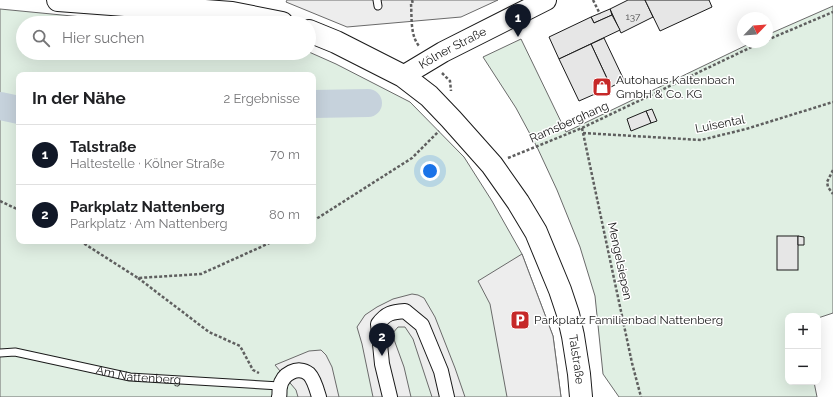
<!DOCTYPE html>
<html lang="de">
<head>
<meta charset="utf-8">
<style>
	:root { --surface:#fff; --page:#f2f2f2; --text:#202124; --muted:#757577; --line:#e0e0e0; --accent:#111827 }
	body { margin:0; font-family:Raleway,sans-serif; background:var(--page); color:var(--text) }
	.controls { position:absolute; right:12px; bottom:12px; display:grid; overflow:hidden; border-radius:8px; box-shadow:0 4px 16px #0002 }
	.controls button { width:36px; height:36px; display:grid; place-items:center; padding:0; border:0; border-bottom:1px solid var(--line); background:var(--surface); color:var(--text); font:20px sans-serif }
	.compass { position:absolute; left:737px; top:12px; width:36px; height:36px; border-radius:50%; background:var(--surface); box-shadow:0 4px 16px #0002; rotate:65deg }
	.you { position:absolute; left:430px; top:171px; width:14px; height:14px; margin:-10px; border:3px solid #fff; border-radius:50%; background:#1a73e8; box-shadow:0 0 0 6px #1a73e833 }
	.badge { display:grid; place-items:center; width:26px; height:26px; border-radius:50%; background:var(--accent); color:#fff; font-size:13px; font-weight:700 }
	.pin { position:absolute; translate:-50% -33px; filter:drop-shadow(0 1px 2px #0008) }
	.pin::after { content:''; position:absolute; top:21px; width:14px; height:12px; background:inherit; clip-path:polygon(0 0,100% 0,50% 100%) }
	.list { margin:0; padding:0; list-style:none }
	h2 { display:flex; justify-content:space-between; align-items:center; height:52px; margin:0; padding:0 16px; font-size:17px }
	h2 small { font-size:13px; font-weight:400; color:var(--muted) }
	.list li { display:grid; grid-template-columns:26px 1fr auto; gap:12px; align-items:center; box-sizing:border-box; height:60px; padding:0 16px; border-top:1px solid var(--line) }
	.list b { display:block; font-size:15px; white-space:nowrap }
	.list p { margin:0; font-size:13px; white-space:nowrap; color:var(--muted) }
	.list em { font-size:13px; font-style:normal; color:var(--muted) }
	.icon { flex:none; width:22px; height:22px; fill:none; stroke:currentColor; stroke-width:2; stroke-linecap:round; stroke-linejoin:round }
	.map { position:relative; flex:none; width:833px; height:397px; overflow:hidden }
	.search { position:absolute; background:var(--surface); box-shadow:0 4px 16px #0002; left:16px; top:16px; width:300px; height:44px; display:flex; align-items:center; gap:10px; box-sizing:border-box; padding:0 14px; border-radius:22px; color:var(--muted); font-size:15px }
	.panel { position:absolute; background:var(--surface); box-shadow:0 4px 16px #0002; left:16px; top:72px; width:300px; height:172px; border-radius:8px }
	.map>svg:first-child { display:block }
	.green { fill:#e0efe3; stroke:#6a6a6a; fill-rule:evenodd }
	.parking { fill:#ededed; stroke:#6a6a6a }
	.lines { fill:none; stroke-linecap:round; stroke-linejoin:round }
	.river { stroke:#c6d2dc; stroke-width:28 }
	.building { fill:#e6e6e6; stroke:#1a1a1a }
	.service-casing { stroke:#1a1a1a; stroke-width:9 }
	.minor-casing { stroke:#1a1a1a; stroke-width:16 }
	.secondary-casing { stroke:#1a1a1a; stroke-width:22 }
	.primary-casing { stroke:#1a1a1a; stroke-width:24 }
	.path { stroke:#5f5f5f; stroke-width:2.5; stroke-dasharray:3 2; stroke-linecap:butt }
	.service { stroke:#fff; stroke-width:7 }
	.minor { stroke:#fff; stroke-width:14 }
	.secondary { stroke:#fff; stroke-width:20 }
	.primary { stroke:#fff; stroke-width:22 }
	.labels { text-anchor:middle; dominant-baseline:central; stroke-width:3; stroke-linejoin:round; paint-order:stroke }
	.number-label { font-size:10px; fill:#4d4d4d }
	.street-label { font-size:12px; fill:#1a1a1a; stroke:#fff }
	.poi-label { font-size:12px; fill:#1a1a1a; stroke:#fff; text-anchor:start }
</style>
</head>
<body>
<div class="map">
<svg width="833" height="397" viewBox="0 0 833 397">
	<rect width="100%" height="100%" fill="#fff"/>
	<g class="green">
		<path d="M833,6v307l-15,5v-2h-30v66h26l3,15h-198l-16,-23 -8,-78 -15,-49 -23,-57 -20,-43 -21,-39 -33,-51 38,-18 45,93 187,-90h14v-7z"/>
		<path d="M0,9l144,14h-121v30l286,-1 27,12 74,38 54,55 28,44 30,53 31,82 8,61h-561zM19,75h294v166h-294z"/>
	</g>
	<g class="parking">
		<path d="M287,0h211l-37,17 -114,10 -61,-25z"/>
		<path d="M522,254l31,82 8,61h-54l-17,-93 -12,-23z"/>
		<path d="M412,294l6,1 6,3 11,19 20,51 10,29h-33l-19,-58 -8,-12h-7l-6,7 12,33 7,30h-38l-11,-53 -5,-17 8,-12 12,-8 16,-8z"/>
		<path d="M321,350l5,5 6,12 7,30h-41l-2,-7 -21,-25 34,-14z"/>
	</g>
	<g class="lines">
		<g class="river">
			<path d="M313,104l55,-1"/>
			<path d="M0,106l19,4"/>
		</g>
	</g>
	<g class="building">
		<path d="M628,0h17l8,17 -32,16 -11,-24z"/>
		<path d="M645,0h64l3,7 -52,24z"/>
		<path d="M610,9l2,6 -18,8 -3,-6z"/>
		<path d="M612,15l8,15 -61,29 -10,-22 42,-20 3,6z"/>
		<path d="M604,38l20,42 -13,7 -20,-43z"/>
		<path d="M591,44l20,43 -32,14 -20,-42z"/>
		<path d="M652,109l5,12 -6,2 -5,-12z"/>
		<path d="M646,111l5,12 -20,8 -4,-12z"/>
		<rect x="777" y="236" width="21" height="34"/>
		<path d="M798,236l6,1v8h-6z"/>
	</g>
	<g class="lines">
		<g class="service-casing">
			<g id="service">
				<path d="M377,0l1,6"/>
				<path id="s1" d="M0,353l15,-1 115,25 150,9"/>
			</g>
		</g>
		<g class="minor-casing">
			<g id="minor">
				<path d="M279,397c1,-3 0,-7 1,-10 2,-13 18,-22 29,-13 5,5 8,16 10,23"/>
				<path d="M390,397l-8,-33 -4,-40c8,-11 14,-12 27,-13l17,14 19,46 6,26"/>
			</g>
		</g>
		<g class="secondary-casing">
			<g id="secondary">
				<path id="s2" d="M403,76l40,-24 103,-52"/>
			</g>
		</g>
		<g class="primary-casing">
			<g id="primary">
				<path d="M58,0l174,13 50,10"/>
				<path id="s3" d="M309,31l27,11 67,34 26,20 22,23 41,46 26,37 18,30 24,58 8,24 5,22 6,38 2,23"/>
			</g>
		</g>
		<g class="path">
			<path d="M412,0l1,4"/>
			<path d="M593,0l7,14"/>
			<path d="M411,4c1,13 -1,31 8,42"/>
			<path d="M767,40l66,-28"/>
			<path d="M442,73l8,8 1,10"/>
			<path d="M582,128l50,235 9,34"/>
			<path d="M583,133l118,7 45,-11 87,-27"/>
			<path d="M508,158l74,-30 180,-86"/>
			<path d="M833,170l-6,12 1,5 5,7"/>
			<path d="M0,201l19,9"/>
			<path d="M313,221l99,-63 27,-27"/>
			<path d="M80,241l58,37 63,-4 73,-33"/>
			<path d="M138,278l71,54 31,14 13,24 6,3"/>
		</g>
		<use href="#service" class="service"/>
		<use href="#minor" class="minor"/>
		<use href="#secondary" class="secondary"/>
		<use href="#primary" class="primary"/>
	</g>
	<defs>
		<g id="shop-square" transform="scale(1)"><rect x="-9" y="-9" width="18" height="18" rx="4" fill="#c62828" stroke="#fff"/><path d="M-5-2.5h2.3a2.7 3.5 0 0 1 5.4 0H5L5.5 6h-11ZM-1.5-2.5h3a1.5 2.3 0 0 0-3 0Z" fill="#fff"/></g>
		<g id="parking-square" transform="scale(1)"><rect x="-9" y="-9" width="18" height="18" rx="4" fill="#c62828" stroke="#fff"/><path d="M-3.5-5.5H1a3.5 3.5 0 0 1 0 7H-1V5.5H-3.5ZM-1-3.4V-.6H.8a1.4 1.4 0 0 0 0-2.8Z" fill="#fff"/></g>
	</defs>
	<g fill-rule="evenodd">
		<use href="#shop-square" x="602" y="87"/>
		<use href="#parking-square" x="520" y="320"/>
	</g>
	<g class="labels">
		<g class="number-label">
			<text x="633" y="16">137</text>
		</g>
		<g class="street-label">
			<text stroke="none"><textPath href="#s2" startOffset="57">Kölner Straße</textPath></text>
			<text transform="translate(569 122) rotate(-24)">Ramsberghang</text>
			<text transform="translate(720 124) rotate(-11)">Luisental</text>
			<text transform="translate(620 261) rotate(78)">Mengelsiepen</text>
			<text stroke="none"><textPath href="#s3" startOffset="445">Talstraße</textPath></text>
			<text stroke="none"><textPath href="#s1" startOffset="141">Am Nattenberg</textPath></text>
		</g>
		<g class="poi-label">
			<text x="616" y="80">Autohaus Kaltenbach<tspan x="616" dy="14">GmbH &amp; Co. KG</tspan></text>
			<text x="534" y="320">Parkplatz Familienbad Nattenberg</text>
		</g>
	</g>
</svg>
<div class="controls">
<button>+</button>
<button>−</button>
</div>
<svg class="compass" viewBox="-18 -18 36 36"><path d="M0-13l5 13h-10z" fill="#e53935"/><path d="M0 13l5-13h-10z" fill="#757577"/></svg>
<div class="you"></div>
<div class="pin badge" style="left:518px;top:37px">1</div>
<div class="pin badge" style="left:382px;top:356px">2</div>
<div class="search"><svg class="icon" aria-label="search" viewBox="0 0 24 24"><circle cx="10" cy="10" r="6"/><path d="M15 15l6 6"/></svg>Hier suchen</div>
<section class="panel">
<h2>In der Nähe<small>2 Ergebnisse</small></h2>
<ul class="list">
<li><span class="badge">1</span><div><b>Talstraße</b><p>Haltestelle · Kölner Straße</p></div><em>70 m</em></li>
<li><span class="badge">2</span><div><b>Parkplatz Nattenberg</b><p>Parkplatz · Am Nattenberg</p></div><em>80 m</em></li>
</ul>
</section>
</div>
</body>
</html>
